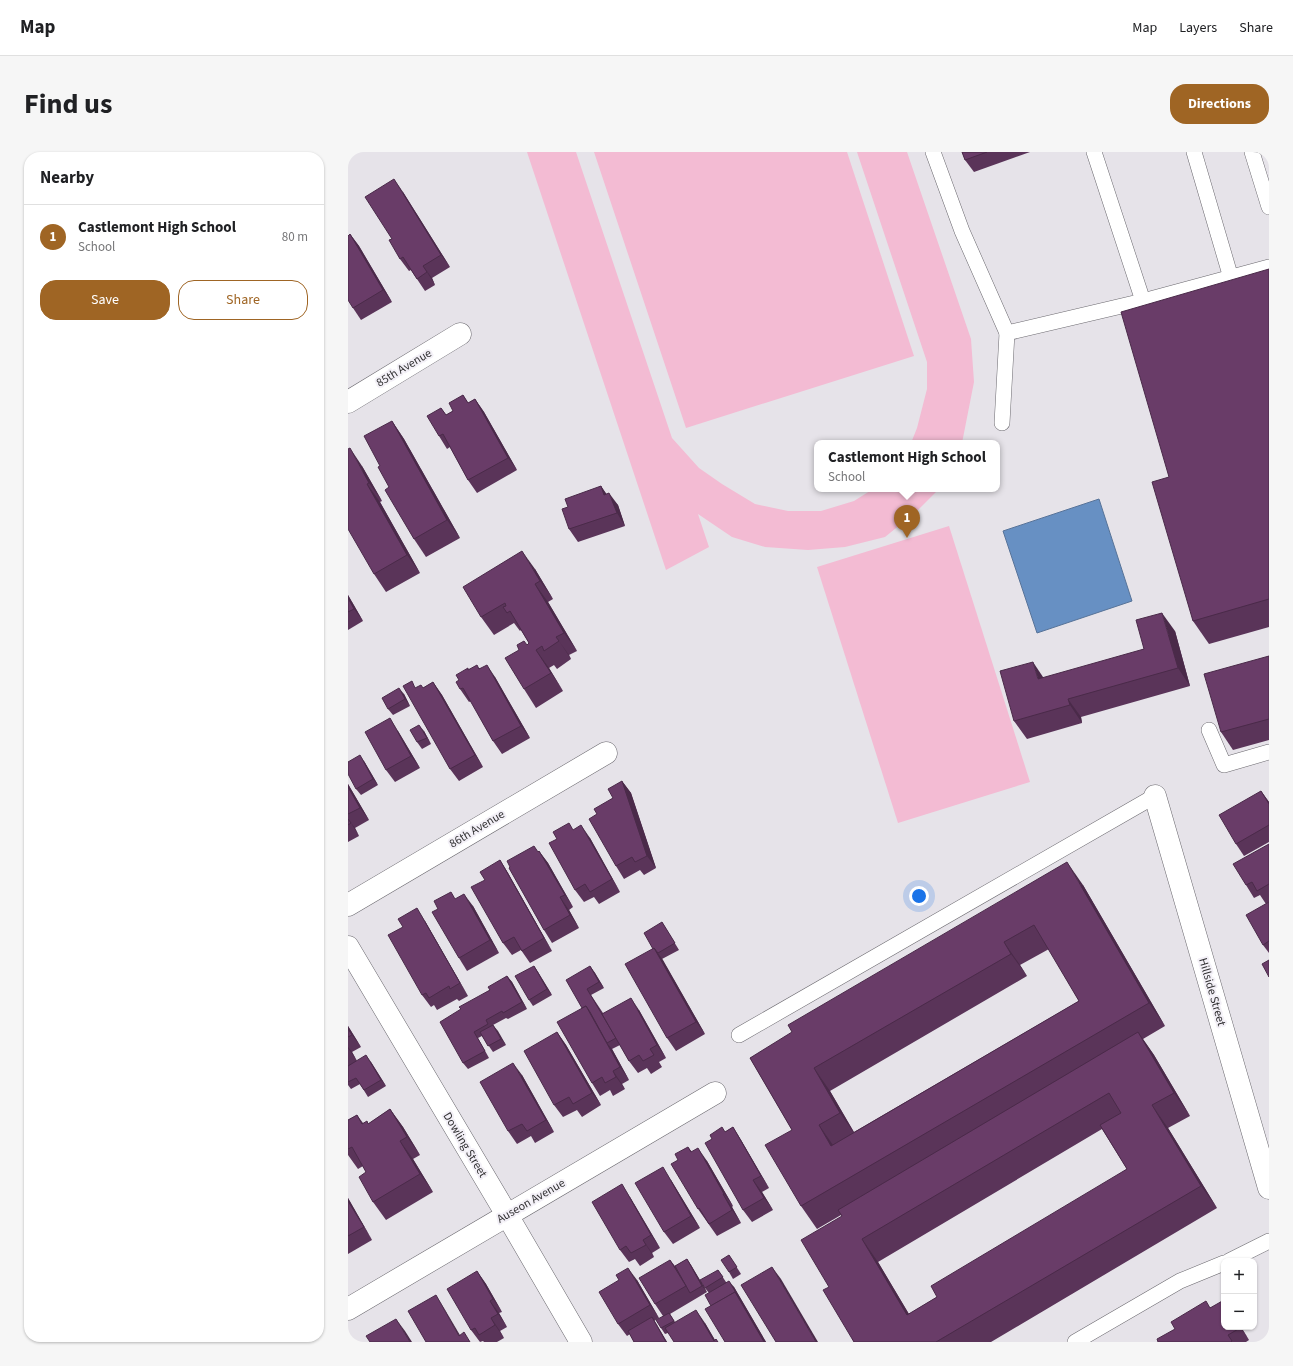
<!DOCTYPE html>
<html lang="en">
<head>
<meta charset="utf-8">
<style>
	:root { --surface:#fff; --page:#f6f6f6; --text:#202124; --muted:#757577; --line:#e0e0e0; --accent:#9f6524 }
	body { margin:0; font-family:"Source Sans 3",sans-serif; background:var(--page); color:var(--text) }
	.controls { position:absolute; right:12px; bottom:12px; display:grid; overflow:hidden; border-radius:8px; box-shadow:0 1px 3px #0004 }
	.controls button { width:36px; height:36px; display:grid; place-items:center; padding:0; border:0; border-bottom:1px solid var(--line); background:var(--surface); color:var(--text); font:20px sans-serif }
	.you { position:absolute; left:571px; top:744px; width:14px; height:14px; margin:-10px; border:3px solid #fff; border-radius:50%; background:#1a73e8; box-shadow:0 0 0 6px #1a73e833 }
	.badge { display:grid; place-items:center; width:26px; height:26px; border-radius:50%; background:var(--accent); color:#fff; font-size:13px; font-weight:700 }
	.pin { position:absolute; translate:-50% -33px; filter:drop-shadow(0 1px 2px #0008) }
	.pin::after { content:''; position:absolute; top:21px; width:14px; height:12px; background:inherit; clip-path:polygon(0 0,100% 0,50% 100%) }
	.popup { position:absolute; left:466px; top:288px; width:186px; height:52px; box-sizing:border-box; display:grid; place-content:center; border-radius:8px; background:var(--surface); filter:drop-shadow(0 1px 3px #0005); font-size:13px; white-space:nowrap; color:var(--muted) }
	.popup b { font-size:15px; color:var(--text) }
	.popup::after { content:''; position:absolute; left:50%; top:100%; margin-left:-8px; border:8px solid transparent; border-top-color:var(--surface) }
	.list { margin:0; padding:0; list-style:none }
	h2 { display:flex; justify-content:space-between; align-items:center; height:52px; margin:0; padding:0 16px; font-size:17px }
	h2 small { font-size:13px; font-weight:400; color:var(--muted) }
	.list li { display:grid; grid-template-columns:26px 1fr auto; gap:12px; align-items:center; box-sizing:border-box; height:64px; padding:0 16px; border-top:1px solid var(--line) }
	.list b { display:block; font-size:15px; white-space:nowrap }
	.list p { margin:0; font-size:13px; white-space:nowrap; color:var(--muted) }
	.list em { font-size:13px; font-style:normal; color:var(--muted) }
	.actions { display:flex; gap:8px; padding:12px 16px }
	.actions a { flex:1; padding:9px 0; border:1px solid var(--accent); border-radius:16px; text-align:center; font-size:14px; color:var(--accent) }
	.actions .main { background:var(--accent); color:#fff }
	.map { position:relative; flex:none; width:921px; height:1190px; overflow:hidden; border-radius:16px }
	header { display:flex; align-items:center; gap:24px; box-sizing:border-box; height:56px; padding:0 20px; background:var(--surface); border-bottom:1px solid var(--line) }
	header strong { font-size:19px }
	nav { display:flex; gap:22px; margin-inline-start:auto; font-size:14px }
	.intro { display:flex; align-items:center; justify-content:space-between; box-sizing:border-box; height:96px; padding:0 24px }
	h1 { margin:0; font-size:28px }
	.button { padding:10px 18px; border-radius:16px; background:var(--accent); color:#fff; font-size:14px; font-weight:700 }
	main { display:flex; gap:24px; padding:0 24px }
	aside { flex:1; background:var(--surface); border-radius:16px; box-shadow:0 1px 3px #0004 }
	.map>svg:first-child { display:block }
	.green { fill:#f3bbd3 }
	.water { fill:#6790c3; stroke:#577398 }
	.lines { fill:none; stroke-linecap:round; stroke-linejoin:round }
	.service-casing { stroke:#6b696f; stroke-width:16 }
	.minor-casing { stroke:#6b696f; stroke-width:23 }
	.service { stroke:#fff; stroke-width:15 }
	.minor { stroke:#fff; stroke-width:22 }
	.wall { fill:#5a3459; fill-rule:evenodd }
	.shaded-wall { fill:#4a2a49 }
	.building { fill:#693c68; stroke:#4a2a49; fill-rule:evenodd }
	.labels { text-anchor:middle; dominant-baseline:central; stroke-width:4; stroke-linejoin:round; paint-order:stroke }
	.street-label { font-size:12px; fill:#313032; stroke:#f3f0f7 }
</style>
</head>
<body>
<header>
<strong>Map</strong>
<nav><a>Map</a><a>Layers</a><a>Share</a></nav>
</header>
<div class="intro"><h1>Find us</h1><a class="button">Directions</a></div>
<main>
<aside>
<h2>Nearby<small></small></h2>
<ul class="list">
<li><span class="badge">1</span><div><b>Castlemont High School</b><p>School</p></div><em>80 m</em></li>
</ul>
<div class="actions"><a class="main">Save</a><a>Share</a></div>
</aside>
<div class="map">
<svg width="921" height="1190" viewBox="0 0 921 1190">
	<rect width="100%" height="100%" fill="#e6e3e9"/>
	<g class="green">
		<path d="M179,0h49l96,286 27,30 23,16 33,20 33,7h33l33,-10 19,-12h66l-22,22 -32,26 -40,10 -37,3 -43,-3 -33,-10 -34,-23 11,33 -43,23z"/>
		<path d="M246,0h253l67,204 -228,72z"/>
		<path d="M509,0h50l64,187 3,43 -12,61h-51l6,-15 10,-39v-27z"/>
		<path d="M601,374l81,256 -132,41 -81,-256z"/>
	</g>
	<path class="water" d="M751,347l33,102 -95,32 -34,-102z"/>
	<g class="lines">
		<g class="service-casing">
			<g id="service">
				<path d="M585,0l29,79 45,102"/>
				<path d="M846,0l37,126"/>
				<path d="M904,0l17,55"/>
				<path d="M795,149l126,-34"/>
				<path d="M654,271l5,-90 136,-32 -49,-149"/>
				<path d="M861,578l15,35 45,-13"/>
				<path d="M391,883l416,-239"/>
				<path d="M881,1109l40,-20"/>
				<path d="M727,1190l105,-61 44,-18"/>
			</g>
		</g>
		<g class="minor-casing">
			<g id="minor">
				<path d="M0,250l112,-68"/>
				<path d="M807,644l114,392"/>
				<path d="M0,753l258,-152"/>
				<path d="M0,795l159,268 74,127"/>
				<path d="M0,1157l367,-216"/>
			</g>
		</g>
		<use href="#service" class="service"/>
		<use href="#minor" class="minor"/>
	</g>
	<g class="wall">
		<path d="M614,0h68l-56,20 -9,-12z"/>
		<path d="M55,40l47,75 -18,11 3,7 -10,6 -14,-21 -2,1 -9,-12 -8,-20z"/>
		<path d="M2,82l9,12 33,56 -31,18 -8,-12z"/>
		<path d="M921,117v358l-60,17 -16,-23 -24,-144z"/>
		<path d="M115,243l5,8 7,-4 9,13 33,58 -40,23 -9,-13 -18,-33 -3,2 -8,-13 2,-28 5,7 7,-4z"/>
		<path d="M44,269l12,18 56,99 -34,19 -12,-18 -25,-52z"/>
		<path d="M14,314l20,35 -2,1 40,71 -34,19 -12,-18z"/>
		<path d="M253,334l5,8 12,11 7,21 -47,16 -9,-13 -1,-22z"/>
		<path d="M187,417l18,30 -5,3 29,49 -8,4 2,4 -14,10 -3,-4 -5,3 14,23 -27,17 -12,-19 3,-44 2,-2 -8,-13 -1,1 -6,-8 -20,12 -13,-18z"/>
		<path d="M0,443l15,26 -15,9z"/>
		<path d="M827,479l15,55 -109,31 1,6 -55,16 -13,-18 130,-72z"/>
		<path d="M921,504v84l-36,10 -12,-18z"/>
		<path d="M132,516l15,9 35,61 -28,16 -9,-13 -22,-40 -2,1 -9,-13 -1,-9 10,-11z"/>
		<path d="M85,530l9,13 41,72 -24,14 -9,-12 -34,-81h7z"/>
		<path d="M56,542l6,12 -17,9 -5,-6z"/>
		<path d="M50,579l22,37 -25,14 -9,-12z"/>
		<path d="M76,579l7,13 -9,5 -5,-7z"/>
		<path d="M16,609l14,24 -17,10 -5,-6z"/>
		<path d="M274,629l9,12 25,75 -12,7 -4,-5 -16,9 -8,-13 -19,-52 16,-16z"/>
		<path d="M0,632l21,36 -14,8 4,8 -11,6z"/>
		<path d="M913,639l8,11v40l-25,14 -8,-12z"/>
		<path d="M225,678l17,8 30,54 -21,12 -5,-7 -10,5 -9,-12z"/>
		<path d="M921,692v58l-3,2 -6,-9 -6,3 -8,-13z"/>
		<path d="M190,699h1l9,12 25,44 -4,3 10,18 -27,15 -8,-13z"/>
		<path d="M152,708l8,13 44,78 -22,12 -9,-13 -9,5 -9,-12 -18,-63z"/>
		<path d="M735,733l82,141 -22,13 11,16 36,61 -22,12 49,80 -226,134h-137l-25,-55 13,-71 -1,-1 -24,14 -16,-23 -9,-76 -42,-72zM701,797l30,52 -225,131 -24,-41 197,-115 -7,-11zM754,977l25,40 -190,128 -28,17 -31,-52z"/>
		<path d="M108,747l17,7 26,47 -32,18 -8,-13z"/>
		<path d="M921,750v51l-6,-8z"/>
		<path d="M77,769l43,75 -9,5 -2,-2 -20,11 -3,-5 -3,2 -9,-12z"/>
		<path d="M314,770l17,28 -17,9 43,75 -29,17 -9,-13 -14,-89z"/>
		<path d="M186,814l4,6 14,23 -19,11 -4,-6z"/>
		<path d="M242,814l5,7 9,15 -13,7 12,18 36,-3 27,48 -7,4 3,5 -11,7 -4,-6 -9,5 -9,-12 -9,-16 -8,4 17,31 -7,4 3,5 -12,7 -3,-6 -10,6 -8,-13 -10,-75z"/>
		<path d="M159,824l5,6 15,27 -19,10 -2,-1 -13,7 13,20 -13,7 -11,-16 -4,2 11,20 -21,11 -5,-6 -2,-54 29,-19z"/>
		<path d="M0,874l13,21 -9,5 5,9 14,1 15,24 -18,11 -8,-13 -9,5 -3,-4z"/>
		<path d="M209,880l9,13 35,60 -19,12 -5,-7 -14,7 -9,-12z"/>
		<path d="M174,923l32,57 -19,11 -4,-7 -14,8 -9,-13z"/>
		<path d="M42,957l13,18 17,28 -7,4 20,33 -47,28 -13,-18 -7,-30 -3,-6 -5,3 -10,-14v-35l9,-5 6,8 5,1z"/>
		<path d="M385,975l8,13 28,48 -7,4 11,18 -21,12 -9,-12 -18,-78z"/>
		<path d="M340,995l4,5 15,9 26,45 -1,1 9,16 -24,13 -19,-27z"/>
		<path d="M323,1028l29,48 -27,16 -9,-12z"/>
		<path d="M282,1045l30,51 -8,5 2,4 -14,9 -5,-7 -6,3 -9,-12z"/>
		<path d="M0,1046l24,42 -24,14z"/>
		<path d="M381,1103l12,19 -8,5 -4,-7z"/>
		<path d="M339,1107l4,6 16,27 -37,22 5,8 30,1 10,17 3,2 -50,-9 -3,1 -4,-6 2,-12 -8,-12 15,-44 5,6z"/>
		<path d="M370,1118l8,12 8,5 32,55h-41l-16,-49 -4,-5z"/>
		<path d="M129,1119l9,13 16,28 -3,1 8,14 -7,4 4,7 -7,4h-13l-1,-1 -3,1 -9,-12z"/>
		<path d="M289,1128l22,38 -5,3 13,21h-33l-4,-8 -3,2 -9,-12z"/>
		<path d="M863,1155l30,20 8,13 -3,2h-88z"/>
	</g>
	<g class="shaded-wall">
		<path d="M46,27l9,13 47,75 -9,-12z"/>
		<path d="M2,82l9,12 33,56 -9,-12z"/>
		<path d="M75,114l9,12 3,7 -8,-13z"/>
		<path d="M127,247l9,13 33,58 -9,-12z"/>
		<path d="M44,269l12,18 56,99 -13,-18z"/>
		<path d="M2,296l12,18 20,35 -13,-18z"/>
		<path d="M19,332l13,18 40,71 -13,-18z"/>
		<path d="M253,334l9,13 -6,-4z"/>
		<path d="M261,341l9,12 7,21 -8,-13z"/>
		<path d="M174,399l13,18 18,30 -13,-18z"/>
		<path d="M187,432l13,18 29,49 -13,-18z"/>
		<path d="M0,443l15,26 -9,-12 -6,-11z"/>
		<path d="M814,461l13,18 15,55 -12,-18z"/>
		<path d="M208,485l13,18 2,4 -12,-18z"/>
		<path d="M188,498l13,18 14,23 -12,-18z"/>
		<path d="M685,510l12,18 -7,-1z"/>
		<path d="M139,513l8,12 35,61 -9,-12z"/>
		<path d="M85,530l9,13 41,72 -8,-12z"/>
		<path d="M51,536l5,6 6,12 -5,-7z"/>
		<path d="M720,547l13,18 1,6 -12,-18z"/>
		<path d="M42,566l8,13 22,37 -9,-12z"/>
		<path d="M71,573l5,6 7,13 -4,-6z"/>
		<path d="M12,603l4,6 14,24 -5,-6z"/>
		<path d="M274,629l9,12 25,75 -9,-12z"/>
		<path d="M0,632l21,36 -9,-12 -12,-21z"/>
		<path d="M913,639l8,11v2z"/>
		<path d="M0,667l7,9 4,8 -8,-13z"/>
		<path d="M233,673l9,13 30,54 -8,-13z"/>
		<path d="M191,699l9,12 25,44 -8,-12z"/>
		<path d="M152,708l8,13 44,78 -8,-13z"/>
		<path d="M719,710l16,23 82,141 -16,-23z"/>
		<path d="M116,742l9,12 26,47 -9,-13z"/>
		<path d="M212,745l9,13 10,18 -9,-13z"/>
		<path d="M69,756l8,13 43,75 -8,-13z"/>
		<path d="M656,790l16,23 7,11 -16,-22z"/>
		<path d="M306,796l9,12 42,74 -9,-12z"/>
		<path d="M186,814l4,6 14,23 -5,-6z"/>
		<path d="M242,814l5,7 9,15 -5,-6z"/>
		<path d="M159,824l5,6 15,27 -5,-7z"/>
		<path d="M283,846l8,12 27,48 -9,-13z"/>
		<path d="M238,854l9,13 12,24 5,6 17,31 -9,-13z"/>
		<path d="M145,873l5,6 8,14 -5,-6z"/>
		<path d="M0,874l13,21 -9,-12 -4,-6z"/>
		<path d="M209,880l9,13 35,60 -9,-12z"/>
		<path d="M790,880l16,23 36,61 -16,-23z"/>
		<path d="M0,895l4,5 5,9 -9,-13z"/>
		<path d="M18,903l5,7 15,24 -5,-6z"/>
		<path d="M165,911l9,12 32,57 -8,-12z"/>
		<path d="M466,916l16,23 26,45 -16,-23z"/>
		<path d="M265,919l9,13 3,5 -9,-12z"/>
		<path d="M804,953l16,23 49,80 -16,-22z"/>
		<path d="M42,957l13,18 17,28 -13,-18z"/>
		<path d="M471,973l16,23 -4,-2z"/>
		<path d="M385,975l8,13 28,48 -8,-12z"/>
		<path d="M52,989l13,18 20,33 -13,-18z"/>
		<path d="M350,996l9,13 26,45 -9,-12z"/>
		<path d="M315,1015l8,13 29,48 -9,-12z"/>
		<path d="M405,1028l9,12 11,18 -9,-12z"/>
		<path d="M274,1032l8,13 30,51 -9,-13z"/>
		<path d="M375,1042l9,13 9,16 -9,-13z"/>
		<path d="M0,1046l24,42 -24,-39z"/>
		<path d="M514,1087l16,23 45,76 -16,-23z"/>
		<path d="M295,1088l9,13 2,4 -8,-12z"/>
		<path d="M339,1107l4,6 16,27 -5,-6z"/>
		<path d="M424,1115l9,12 37,63h-2z"/>
		<path d="M280,1116l9,12 22,38 -9,-13z"/>
		<path d="M129,1119l9,13 16,28 -9,-13z"/>
		<path d="M381,1129l5,6 32,55h-2z"/>
		<path d="M88,1143l8,13 20,34 -5,-6z"/>
		<path d="M142,1149l9,12 8,14 -9,-13z"/>
		<path d="M348,1158l9,13 11,19h-2z"/>
		<path d="M304,1165l4,6 11,19h-1z"/>
		<path d="M143,1166l9,13 4,7 -9,-13z"/>
		<path d="M48,1167l9,12 7,11h-2z"/>
		<path d="M892,1175h1l8,13z"/>
	</g>
	<g class="building">
		<path d="M614,0h25l-22,8z"/>
		<path d="M46,27l47,76 -18,11 4,6 -10,7 -14,-22 -3,2 -11,-19 3,-1 -27,-42z"/>
		<path d="M2,82l33,56 -30,18 -5,-8v-64z"/>
		<path d="M921,117v330l-76,22 -41,-139 17,-5 -48,-165z"/>
		<path d="M115,243l5,8 7,-4 33,59 -40,22 -25,-46 -4,2 -12,-20 14,-8 5,7 7,-4 -4,-8z"/>
		<path d="M44,269l55,99 -33,19 -29,-49 4,-3 -11,-20 2,-1 -16,-30z"/>
		<path d="M2,296l19,35 -2,1 40,71 -33,19 -26,-45v-80z"/>
		<path d="M253,334l3,9 5,-2 8,20 -48,16 -7,-20 6,-2 -3,-8z"/>
		<path d="M174,399l18,30 -5,3 29,49 -8,4 3,4 -15,10 -2,-5 -6,4 15,23 -27,16 -19,-31 14,-8 -2,-5 7,-4 3,4 2,-2 -19,-32 -3,2 -4,-6 3,-1 -1,-3 -24,14 -18,-30z"/>
		<path d="M0,446l6,11 -6,3z"/>
		<path d="M814,461l16,55 -110,31 2,6 -56,16 -14,-50 33,-9 5,17 106,-30 -8,-29z"/>
		<path d="M921,504v63l-48,13 -17,-58z"/>
		<path d="M129,513l2,4 8,-4 34,61 -28,15 -30,-53 -3,1 -4,-7 3,-2 -3,-5 12,-7v2z"/>
		<path d="M64,529l3,7 6,-3 2,3 10,-6 42,73 -25,14 -47,-83z"/>
		<path d="M51,536l6,11 -17,10 -6,-11z"/>
		<path d="M42,566l21,38 -25,14 -21,-38z"/>
		<path d="M71,573l8,13 -10,4 -7,-12z"/>
		<path d="M12,603l13,24 -17,10 -8,-15v-12z"/>
		<path d="M274,629l25,75 -12,6 -3,-5 -16,9 -27,-47 8,-5 -3,-5 19,-11 -5,-9z"/>
		<path d="M0,635l12,21 -12,6z"/>
		<path d="M913,639l8,13v21l-33,19 -17,-29z"/>
		<path d="M0,667l3,4 -3,2z"/>
		<path d="M221,671l4,7 8,-5 31,54 -22,13 -5,-8 -10,6 -26,-47 8,-4 -4,-7z"/>
		<path d="M921,692v40l-12,7 -5,-9 -6,3 -13,-21z"/>
		<path d="M186,694l4,6 1,-1 26,44 -5,2 10,18 -26,15 -35,-62 1,-1 -3,-6z"/>
		<path d="M152,708l44,78 -22,13 -8,-14 -11,6 -32,-56 14,-7 -5,-8z"/>
		<path d="M719,710l82,141 -348,203 -36,-61 27,-15 -42,-72 42,-26 -4,-7zM686,773l45,76 -248,145 -12,-21 21,-12 -26,-45 197,-114 -7,-12z"/>
		<path d="M103,740l4,7 9,-5 26,46 -31,18 -27,-46 6,-3 -4,-8z"/>
		<path d="M921,750v39l-6,4 -17,-30z"/>
		<path d="M69,756l43,75 -10,6 -1,-3 -20,12 -3,-5 -4,2 -34,-60 15,-8 -5,-8z"/>
		<path d="M314,770l13,21 -17,10 -4,-5 -1,1 -9,-16z"/>
		<path d="M306,796l42,74 -29,16 -42,-74z"/>
		<path d="M921,808v17l-7,-13z"/>
		<path d="M186,814l13,23 -18,11 -14,-24z"/>
		<path d="M242,814l9,16 -12,7 29,49 -9,5 -17,-31 -4,-6 -4,2 -16,-28z"/>
		<path d="M159,824l15,26 -19,11 -1,-2 -16,9 2,4 -14,8 11,19 -22,12 -23,-41 21,-13 -2,-2 31,-17 -2,-3z"/>
		<path d="M283,846l26,47 -7,4 4,6 -11,6 -4,-6 -10,6 -27,-47z"/>
		<path d="M238,854l34,61 -7,4 3,6 -11,6 -3,-6 -10,6 -35,-61z"/>
		<path d="M145,873l8,14 -13,7 -8,-14z"/>
		<path d="M0,877l4,6 -4,2z"/>
		<path d="M209,880l35,61 -19,11 -4,-7 -15,8 -30,-54z"/>
		<path d="M790,880l36,61 -22,12 49,81 -265,156h-82l-31,-52 6,-3 -28,-47 41,-24 -4,-6zM761,941l12,20 -21,12 27,44 -196,117 6,11 -30,18 -45,-76z"/>
		<path d="M18,903l15,25 -17,10 -8,-12 -8,4v-16z"/>
		<path d="M165,911l33,57 -19,11 -5,-7 -14,7 -28,-49z"/>
		<path d="M42,957l17,28 -7,4 20,33 -47,28 -14,-25 7,-5 -14,-25 -4,2v-29l9,-5 5,9 5,-3 1,3z"/>
		<path d="M374,975l3,5 8,-5 28,49 -8,4 11,18 -21,12 -38,-67 7,-4 -2,-4z"/>
		<path d="M340,995l3,5 7,-4 26,46h-1l9,16 -23,14 -10,-16 -1,1 -27,-45 7,-4 -3,-6z"/>
		<path d="M315,1015l28,49 -27,16 -29,-49z"/>
		<path d="M274,1032l29,51 -8,5 3,5 -15,8 -5,-7 -6,4 -28,-48z"/>
		<path d="M0,1049l16,26 -16,9z"/>
		<path d="M381,1103l8,12 -8,5 -8,-12z"/>
		<path d="M339,1107l15,27 -12,7 -15,-27z"/>
		<path d="M322,1108l16,26 -31,18 -16,-26z"/>
		<path d="M424,1115l44,75h-40l-35,-57z"/>
		<path d="M280,1116l22,37 -32,19 -19,-32 20,-12 -3,-5z"/>
		<path d="M370,1118l5,7 -18,11 -5,-8z"/>
		<path d="M129,1119l16,28 -3,2 8,13 -7,4 4,7 -16,10 -4,-7 -4,2 -24,-41z"/>
		<path d="M381,1129l10,17 -4,-6 -24,14 -6,-11z"/>
		<path d="M387,1140l29,50h-39l-20,-33z"/>
		<path d="M88,1143l23,41 5,-4 6,10h-44l-18,-31z"/>
		<path d="M876,1148v27h16v1l-12,7 4,6 -1,1h-73l-1,-3 18,-10 -4,-7 35,-21 4,7z"/>
		<path d="M348,1158l18,31 2,-2 2,3h-44l-9,-14z"/>
		<path d="M321,1161l5,8 -13,7 -5,-8z"/>
		<path d="M304,1165l14,25h-32l-6,-11z"/>
		<path d="M48,1167l14,23h-40l-4,-6z"/>
	</g>
	<g class="labels">
		<g class="street-label">
			<text transform="translate(56 216) rotate(-31)">85th Avenue</text>
			<text transform="translate(129 677) rotate(-31)">86th Avenue</text>
			<text transform="translate(864 840) rotate(74)">Hillside Street</text>
			<text transform="translate(117 993) rotate(59)">Dowling Street</text>
			<text transform="translate(183 1049) rotate(-30)">Auseon Avenue</text>
		</g>
	</g>
</svg>
<div class="controls">
<button>+</button>
<button>−</button>
</div>
<div class="you"></div>
<div class="pin badge" style="left:559px;top:386px">1</div>
<div class="popup"><b>Castlemont High School</b>School</div>
</div>
</main>
</body>
</html>
